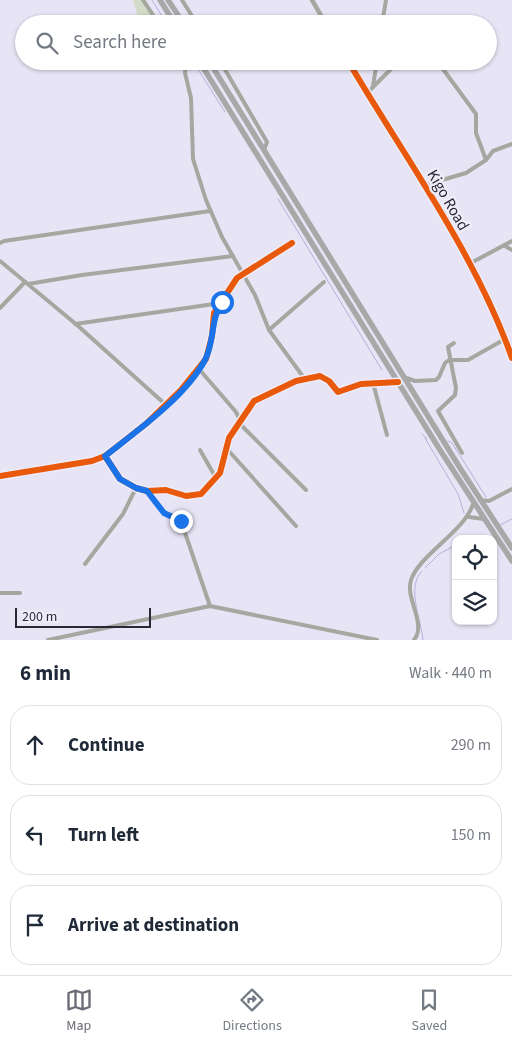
<!DOCTYPE html>
<html lang="en">
<head>
<meta charset="utf-8">
<style>
	:root { --surface:#fff; --page:#f2f2f3; --text:#1f2937; --muted:#747a83; --line:#e0e1e3; --accent:#6c6977 }
	body { margin:0; font-family:"Source Sans 3",sans-serif; background:var(--page); color:var(--text) }
	.controls { position:absolute; right:15px; bottom:15px; display:grid; overflow:hidden; border-radius:10px; box-shadow:0 1px 4px #0004 }
	.controls button { width:45px; height:45px; display:grid; place-items:center; padding:0; border:0; border-bottom:1px solid var(--line); background:var(--surface); color:var(--text); font:25px sans-serif }
	.scale { position:absolute; left:15px; bottom:12px; width:136px; box-sizing:border-box; padding-left:5px; border:2px solid #292733; border-top:0; font-size:14px; line-height:18px; white-space:nowrap; color:#292733; -webkit-text-stroke:4px #efecfa; paint-order:stroke }
	.stop { position:absolute; width:15px; height:15px; margin:-11px; border:4px solid #1a73e8; border-radius:50%; background:#fff }
	.stop.end { background:#1a73e8; border-color:#fff; box-shadow:0 1px 5px #0008 }
	.list { margin:0; padding:0; list-style:none }
	h2 { display:flex; justify-content:space-between; align-items:center; height:65px; margin:0; padding:0 20px; font-size:21px }
	h2 small { font-size:16px; font-weight:400; color:var(--muted) }
	.list li { display:grid; grid-template-columns:32px 1fr auto; gap:15px; align-items:center; box-sizing:border-box; height:80px; margin:0 10px 10px; padding:0 10px; border:1px solid var(--line); border-radius:20px }
	.list b { display:block; font-size:19px; white-space:nowrap }
	.list em { font-size:16px; font-style:normal; color:var(--muted) }
	.icon { flex:none; width:28px; height:28px; fill:none; stroke:currentColor; stroke-width:2; stroke-linecap:round; stroke-linejoin:round }
	.map { position:relative; flex:none; width:512px; height:640px; overflow:hidden }
	.search { position:absolute; background:var(--surface); box-shadow:0 1px 4px #0004; left:15px; right:15px; top:15px; height:55px; display:flex; align-items:center; gap:12px; box-sizing:border-box; padding:0 18px; border-radius:28px; color:var(--muted); font-size:19px }
	.sheet { height:335px; background:var(--surface) }
	nav { display:flex; justify-content:space-around; align-items:center; box-sizing:border-box; height:70px; border-top:1px solid var(--line); background:var(--surface); font-size:14px; color:var(--muted) }
	nav a { display:grid; justify-items:center; gap:2px }
	nav .on { color:var(--accent) }
	.map>svg:first-child { display:block }
	.green { fill:#d2dbc7 }
	.lines { fill:none; stroke-linecap:round; stroke-linejoin:round }
	.stream { stroke:#b9afdc; stroke-width:1 }
	.minor { stroke:#a5a8a1; stroke-width:4 }
	.tertiary { stroke:#a5a8a1; stroke-width:4.5 }
	.trunk { stroke:#a7a8a8; stroke-width:5.5 }
	.cycleway-casing { stroke:#efecfa; stroke-width:9 }
	.cycleway { stroke:#e8590c; stroke-width:6 }
	.route { stroke:#1a73e8; stroke-width:6 }
	.labels { text-anchor:middle; dominant-baseline:central; stroke-width:5; stroke-linejoin:round; paint-order:stroke }
	.street-label { font-size:16px; fill:#292733; stroke:#efecfa }
</style>
</head>
<body>
<div class="map">
<svg width="512" height="640" viewBox="0 0 512 640">
	<rect width="100%" height="100%" fill="#e7e4f5"/>
	<path class="green" d="M133,0h10l15,24h-18z"/>
	<g class="lines">
		<g class="stream">
			<path d="M152,0l15,24"/>
			<path d="M194,63l31,49"/>
			<path d="M278,199l104,171"/>
			<path d="M422,434l5,5"/>
			<path d="M425,438l33,56 6,19"/>
			<path d="M448,441l4,2 34,54"/>
			<path d="M500,525l12,-6"/>
			<path d="M482,539l4,-3"/>
			<path d="M425,568l14,-14 17,-9"/>
			<path d="M422,571c-16,16 -1,48 1,69"/>
		</g>
		<g class="minor">
			<path d="M143,0l16,24"/>
			<path d="M182,0l15,24"/>
			<path d="M382,24l4,-24"/>
			<path d="M186,61l-1,12 6,25 2,61 13,41 16,37 33,58 14,35 35,48"/>
			<path d="M220,61l47,81 -3,8"/>
			<path d="M373,86l4,-25"/>
			<path d="M367,93l32,-32"/>
			<path d="M486,160l7,-9 19,-7"/>
			<path d="M425,185l41,-12 20,-13 -10,-27v-19l-39,-53"/>
			<path d="M0,243l4,-2 206,-30"/>
			<path d="M505,246l7,4"/>
			<path d="M0,261l77,64 89,80"/>
			<path d="M469,264l43,-23"/>
			<path d="M28,284l54,-9 151,-19"/>
			<path d="M0,308l25,-26"/>
			<path d="M75,324l146,-21"/>
			<path d="M269,330l55,-48"/>
			<path d="M454,343l-6,4 8,41 -1,7 -17,16 24,42"/>
			<path d="M199,369l37,43 5,10"/>
			<path d="M404,377l11,4 21,-1 3,-3 6,-14 4,-3h19l37,-21"/>
			<path d="M373,383l14,52"/>
			<path d="M240,424l66,66"/>
			<path d="M227,449l69,77"/>
			<path d="M200,450l16,28"/>
			<path d="M105,456l15,23 16,9 11,3 19,-1 20,6 15,-2 19,-21 9,-35 25,-37 42,-20 24,-5 9,5 9,11 23,-8 37,-2"/>
			<path d="M0,476l92,-15 13,-5 42,-33 34,-33 25,-31 6,-23 2,-23 23,-35 55,-35"/>
			<path d="M147,491l17,22 17,8 29,85"/>
			<path d="M480,500l9,1 23,-12"/>
			<path d="M469,517l15,2"/>
			<path d="M85,564l38,-50 13,-26"/>
			<path d="M0,593h20"/>
			<path d="M48,640l162,-34 167,34"/>
			<path d="M414,640c13,-16 -9,-41 -3,-60 8,-25 54,-49 62,-76"/>
		</g>
		<g class="tertiary">
			<path d="M312,0l14,24"/>
			<path d="M348,61c57,97 126,190 164,297"/>
		</g>
		<g class="trunk">
			<path d="M160,0l15,24"/>
			<path d="M168,0l16,24"/>
			<path d="M199,61l241,389 72,111"/>
			<path d="M209,61l251,407 52,80"/>
		</g>
		<g class="cycleway-casing">
			<g id="cycleway">
				<path d="M348,61c57,97 126,190 164,297"/>
				<path d="M105,456l15,23 16,9 11,3 19,-1 20,6 15,-2 19,-21 9,-35 25,-37 42,-20 24,-5 9,5 9,11 23,-8 37,-2"/>
				<path d="M0,476l92,-15 13,-5 42,-33 34,-33 25,-31 6,-23 2,-23 23,-35 55,-35"/>
			</g>
		</g>
		<use href="#cycleway" class="cycleway"/>
	</g>
	<g class="lines">
		<path class="route" d="M181,521l-17,-8 -17,-22 -11,-3 -16,-9 -15,-23c33,-26 80,-59 100,-96 10,-19 5,-40 17,-58"/>
	</g>
	<g class="labels">
		<g class="street-label">
			<text transform="translate(448 200) rotate(60)">Kigo Road</text>
		</g>
	</g>
</svg>
<div class="controls">
<button><svg class="icon" aria-label="locate" viewBox="0 0 24 24"><circle cx="12" cy="12" r="6"/><path d="M12 2v4M12 18v4M2 12h4M18 12h4"/></svg></button>
<button><svg class="icon" aria-label="layers" viewBox="0 0 24 24"><path d="M12 4l9 5-9 5-9-5zM3 14l9 5 9-5"/></svg></button>
</div>
<div class="scale">200 m</div>
<div class="stop" style="left:222px;top:302px"></div>
<div class="stop end" style="left:181px;top:521px"></div>
<div class="search"><svg class="icon" aria-label="search" viewBox="0 0 24 24"><circle cx="10" cy="10" r="6"/><path d="M15 15l6 6"/></svg>Search here</div>
</div>
<section class="sheet">
<h2>6 min<small>Walk · 440 m</small></h2>
<ul class="list">
<li><svg class="icon" aria-label="ahead" viewBox="0 0 24 24"><path d="M12 20V5M6 11l6-6 6 6"/></svg><div><b>Continue</b></div><em>290 m</em></li>
<li><svg class="icon" aria-label="left" viewBox="0 0 24 24"><path d="M17 20v-9H6M10 6l-5 5 5 5"/></svg><div><b>Turn left</b></div><em>150 m</em></li>
<li><svg class="icon" aria-label="arrive" viewBox="0 0 24 24"><path d="M6 21V4h12l-3 4 3 4H6"/></svg><div><b>Arrive at destination</b></div></li>
</ul>
</section>
<nav>
<a class="on"><svg class="icon" aria-label="map" viewBox="0 0 24 24"><path d="M3 6l6-2 6 2 6-2v14l-6 2-6-2-6 2zM9 4v14M15 6v14"/></svg>Map</a>
<a><svg class="icon" aria-label="directions" viewBox="0 0 24 24"><path d="M12 3l9 9-9 9-9-9zM9 14v-3h6M13 9l2 2-2 2"/></svg>Directions</a>
<a><svg class="icon" aria-label="saved" viewBox="0 0 24 24"><path d="M7 4h10v16l-5-4-5 4z"/></svg>Saved</a>
</nav>
</body>
</html>
